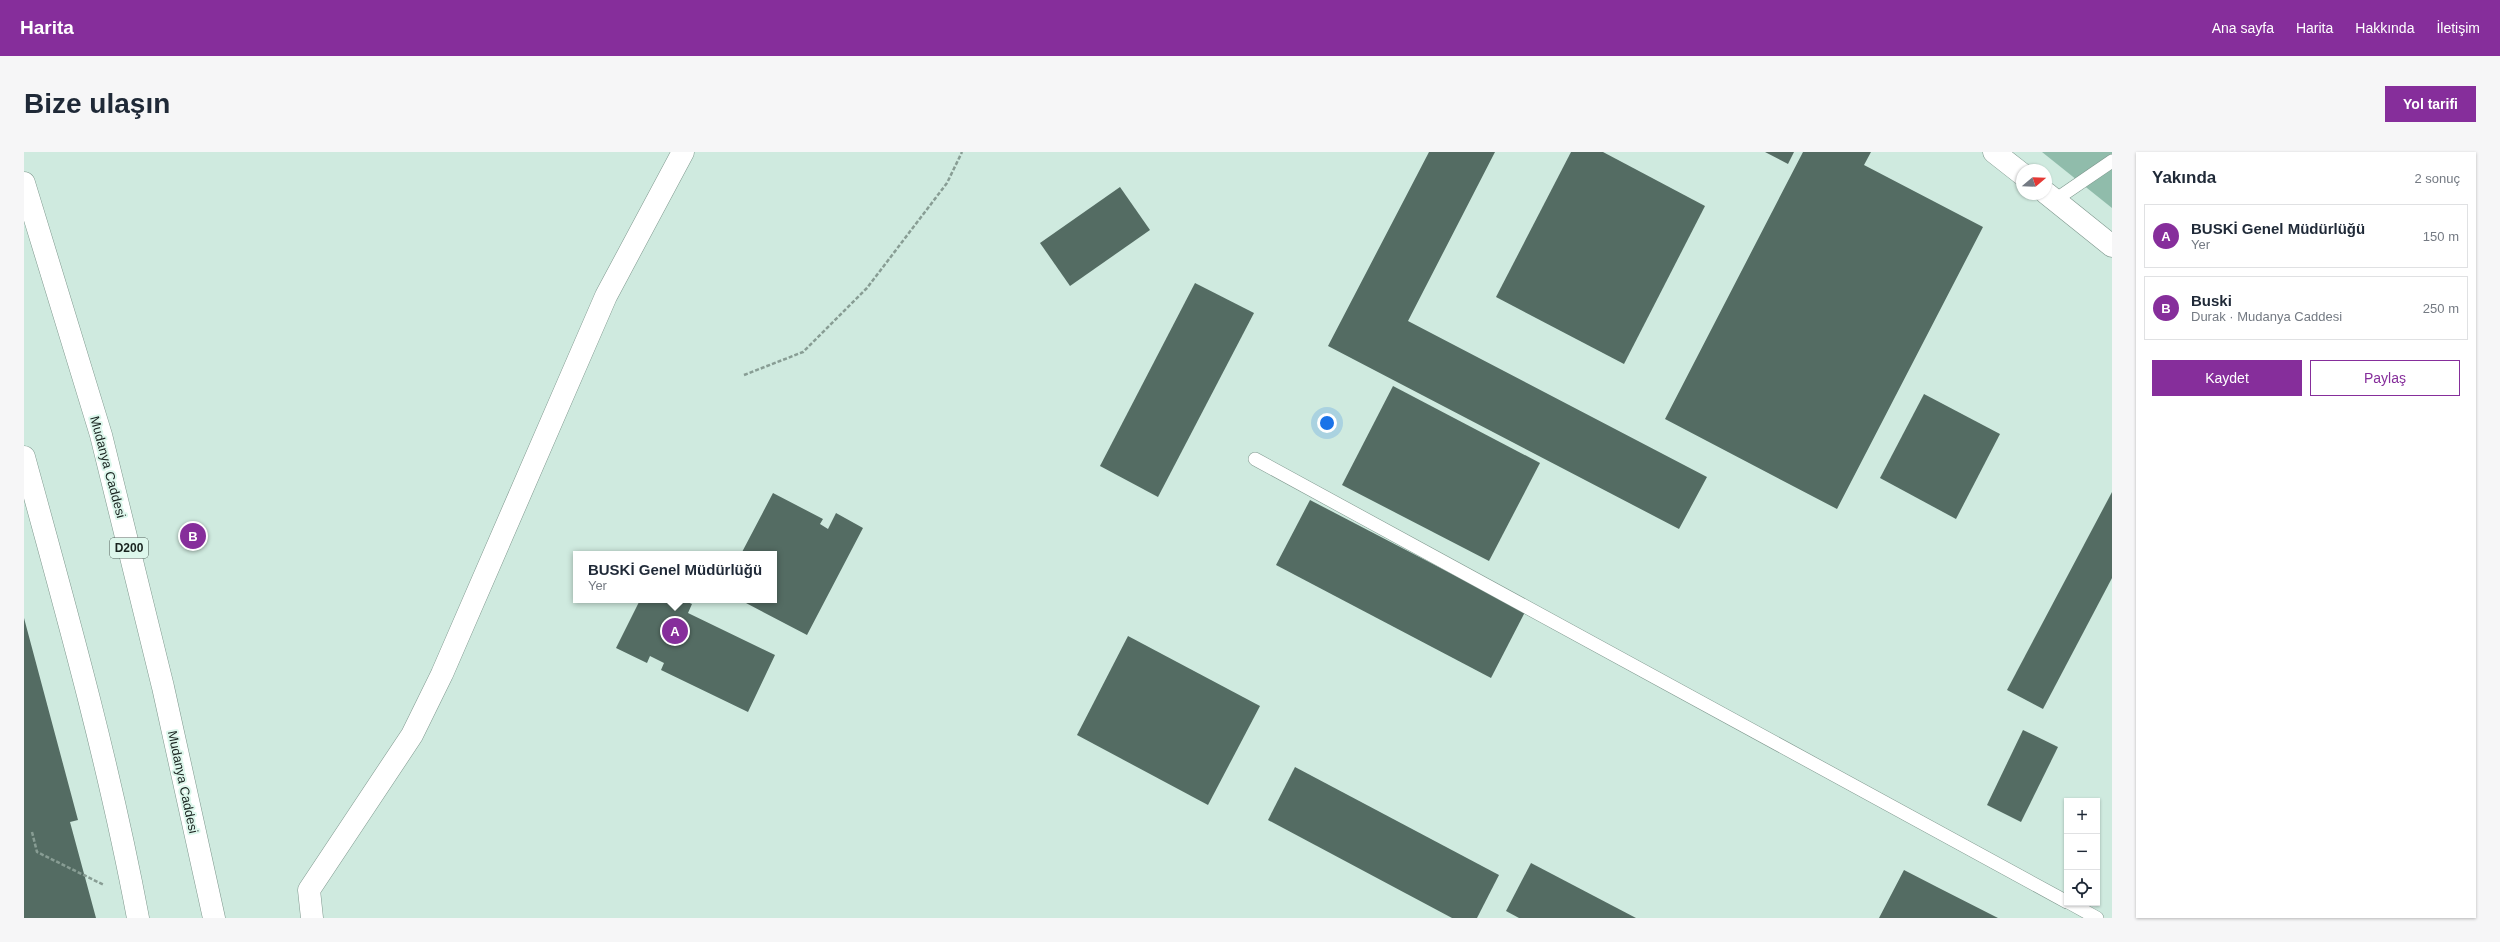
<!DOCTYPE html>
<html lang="tr">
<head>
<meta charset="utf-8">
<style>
	:root { --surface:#fff; --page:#f6f6f7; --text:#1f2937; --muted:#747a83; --line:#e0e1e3; --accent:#862e9b }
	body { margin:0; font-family:Arial,sans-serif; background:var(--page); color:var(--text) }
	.controls { position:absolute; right:12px; bottom:12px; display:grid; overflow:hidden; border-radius:0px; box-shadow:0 1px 3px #0004 }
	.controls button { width:36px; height:36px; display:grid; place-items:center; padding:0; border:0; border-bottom:1px solid var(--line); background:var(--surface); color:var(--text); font:20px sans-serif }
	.compass { position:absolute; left:1992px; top:12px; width:36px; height:36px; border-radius:50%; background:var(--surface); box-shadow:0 1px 3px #0004; rotate:71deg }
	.you { position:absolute; left:1303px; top:271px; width:14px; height:14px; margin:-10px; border:3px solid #fff; border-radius:50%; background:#1a73e8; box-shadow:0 0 0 6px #1a73e833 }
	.badge { display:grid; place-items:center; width:26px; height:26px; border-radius:50%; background:var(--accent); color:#fff; font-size:13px; font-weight:700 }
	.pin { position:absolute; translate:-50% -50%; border:2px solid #fff; box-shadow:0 1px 4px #0006 }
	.popup { position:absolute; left:549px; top:399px; width:204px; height:52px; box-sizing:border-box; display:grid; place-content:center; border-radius:0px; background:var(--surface); filter:drop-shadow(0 1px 3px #0005); font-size:13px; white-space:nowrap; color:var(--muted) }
	.popup b { font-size:15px; color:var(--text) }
	.popup::after { content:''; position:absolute; left:50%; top:100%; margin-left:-8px; border:8px solid transparent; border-top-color:var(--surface) }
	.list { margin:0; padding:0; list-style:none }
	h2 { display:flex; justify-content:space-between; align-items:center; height:52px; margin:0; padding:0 16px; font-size:17px }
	h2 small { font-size:13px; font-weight:400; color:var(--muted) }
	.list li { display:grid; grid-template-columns:26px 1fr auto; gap:12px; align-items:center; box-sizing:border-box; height:64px; margin:0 8px 8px; padding:0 8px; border:1px solid var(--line); border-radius:0px }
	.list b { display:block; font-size:15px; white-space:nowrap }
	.list p { margin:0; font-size:13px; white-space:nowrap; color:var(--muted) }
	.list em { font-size:13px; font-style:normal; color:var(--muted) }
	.actions { display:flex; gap:8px; padding:12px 16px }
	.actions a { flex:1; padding:9px 0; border:1px solid var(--accent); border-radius:0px; text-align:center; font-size:14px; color:var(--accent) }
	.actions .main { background:var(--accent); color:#fff }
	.icon { flex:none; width:22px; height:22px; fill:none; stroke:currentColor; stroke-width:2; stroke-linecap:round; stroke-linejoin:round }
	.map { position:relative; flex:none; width:2088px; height:766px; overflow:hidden; border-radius:0px }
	header { display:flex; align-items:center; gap:24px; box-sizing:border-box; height:56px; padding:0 20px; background:var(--accent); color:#fff }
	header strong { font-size:19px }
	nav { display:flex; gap:22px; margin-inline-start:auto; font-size:14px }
	.intro { display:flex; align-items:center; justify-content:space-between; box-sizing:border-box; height:96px; padding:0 24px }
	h1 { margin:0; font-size:28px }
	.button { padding:10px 18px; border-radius:0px; background:var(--accent); color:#fff; font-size:14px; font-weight:700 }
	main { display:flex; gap:24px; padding:0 24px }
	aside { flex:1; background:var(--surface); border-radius:0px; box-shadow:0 1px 3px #0004 }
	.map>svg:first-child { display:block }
	.green { fill:#90bcab }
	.building { fill:#546c63 }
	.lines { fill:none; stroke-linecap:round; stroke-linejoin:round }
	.lane-casing { stroke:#7e978d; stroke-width:14 }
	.street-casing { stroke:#7e978d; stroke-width:23 }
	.highway-casing { stroke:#7e978d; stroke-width:23 }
	.path { stroke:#889d94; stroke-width:2.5; stroke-dasharray:4 2; stroke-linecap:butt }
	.lane { stroke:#fff; stroke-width:13 }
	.street { stroke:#fff; stroke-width:22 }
	.highway { stroke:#fff; stroke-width:22 }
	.labels { text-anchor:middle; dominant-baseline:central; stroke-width:4; stroke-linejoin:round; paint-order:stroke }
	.shield { fill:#ddf7ec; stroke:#54635c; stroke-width:1 }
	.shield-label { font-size:12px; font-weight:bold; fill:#19231f }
	.street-label { font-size:13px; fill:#19231f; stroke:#ddf7ec }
</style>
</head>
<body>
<header>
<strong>Harita</strong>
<nav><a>Ana sayfa</a><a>Harita</a><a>Hakkında</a><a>İletişim</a></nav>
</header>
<div class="intro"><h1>Bize ulaşın</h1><a class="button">Yol tarifi</a></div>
<main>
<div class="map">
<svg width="2088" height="766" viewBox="0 0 2088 766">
	<rect width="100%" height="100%" fill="#cfeadf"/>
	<path class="green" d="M2018,0h70v56z"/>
	<g class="building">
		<path d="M1405,0h66l-87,169 299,156 -28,52 -351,-183z"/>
		<path d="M1547,0h32l102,54 -81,158 -128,-67z"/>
		<path d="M1741,0h29l-6,12z"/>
		<path d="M1779,0h68l-7,13 119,62 -146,282 -172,-90z"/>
		<path d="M1096,35l30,43 -80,56 -30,-43z"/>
		<path d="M1171,131l59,30 -96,184 -58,-31z"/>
		<path d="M1369,234l147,77 -51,98 -147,-76z"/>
		<path d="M1900,242l76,40 -44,85 -76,-41z"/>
		<path d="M2088,340v86l-69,131 -36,-19z"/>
		<path d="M749,341l50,26 -3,5 8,5 8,-16 27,15 -56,107 -61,-32 2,-3h26v-46h-33z"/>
		<path d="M1286,348l215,112 -34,66 -215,-113z"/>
		<path d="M616,448h43l9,4 -4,9 87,42 -27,57 -87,-42 3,-7 -14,-7 -3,7 -31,-15z"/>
		<path d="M0,466l54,202 -8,2 26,96h-72z"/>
		<path d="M1104,484l132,70 -52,99 -131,-70z"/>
		<path d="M1999,578l35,17 -37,75 -34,-17z"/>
		<path d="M1271,615l204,108 -22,43h-25l-184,-98z"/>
		<path d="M1507,711l105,55h-117l-13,-7z"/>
		<path d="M1880,718l33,17 61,31h-119z"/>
	</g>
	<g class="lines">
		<g class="lane-casing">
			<g id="lane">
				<path d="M2031,48l57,-39"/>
				<path d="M1231,307l812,443"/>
				<path d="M2046,751l27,15"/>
			</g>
		</g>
		<g class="street-casing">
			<g id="street">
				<path d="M1970,0l28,22"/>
				<path d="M2022,41l66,53"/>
				<path d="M288,766l-3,-28 103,-155 30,-61 164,-378 77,-144"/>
			</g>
		</g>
		<g class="highway-casing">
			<g id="highway">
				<path d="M0,31l77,252 62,252 51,231"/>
				<path d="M0,305c42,153 85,306 114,461"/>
			</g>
		</g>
		<g class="path">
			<path d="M720,223l59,-23 64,-64 80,-105 15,-31"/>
			<path d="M8,680l5,20 67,33"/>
		</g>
		<use href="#lane" class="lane"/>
		<use href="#street" class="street"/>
		<use href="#highway" class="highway"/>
	</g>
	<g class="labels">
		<rect class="shield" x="86" y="386" width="38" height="20" rx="3"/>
		<g class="shield-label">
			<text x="105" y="396">D200</text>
		</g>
		<g class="street-label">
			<text transform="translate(84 315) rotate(75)">Mudanya Caddesi</text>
			<text transform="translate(159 630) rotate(78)">Mudanya Caddesi</text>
		</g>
	</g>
</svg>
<div class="controls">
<button>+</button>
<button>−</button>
<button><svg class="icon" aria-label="locate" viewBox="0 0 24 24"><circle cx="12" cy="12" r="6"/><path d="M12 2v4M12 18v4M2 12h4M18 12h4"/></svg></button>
</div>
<svg class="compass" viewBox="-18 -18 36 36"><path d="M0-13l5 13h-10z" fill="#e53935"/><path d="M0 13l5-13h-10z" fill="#747a83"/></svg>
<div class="you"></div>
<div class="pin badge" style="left:651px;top:479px">A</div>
<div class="popup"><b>BUSKİ Genel Müdürlüğü</b>Yer</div>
<div class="pin badge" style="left:169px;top:384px">B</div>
</div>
<aside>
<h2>Yakında<small>2 sonuç</small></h2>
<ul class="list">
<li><span class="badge">A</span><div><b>BUSKİ Genel Müdürlüğü</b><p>Yer</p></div><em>150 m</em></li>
<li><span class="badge">B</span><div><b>Buski</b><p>Durak · Mudanya Caddesi</p></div><em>250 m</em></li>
</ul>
<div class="actions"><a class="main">Kaydet</a><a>Paylaş</a></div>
</aside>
</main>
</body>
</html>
